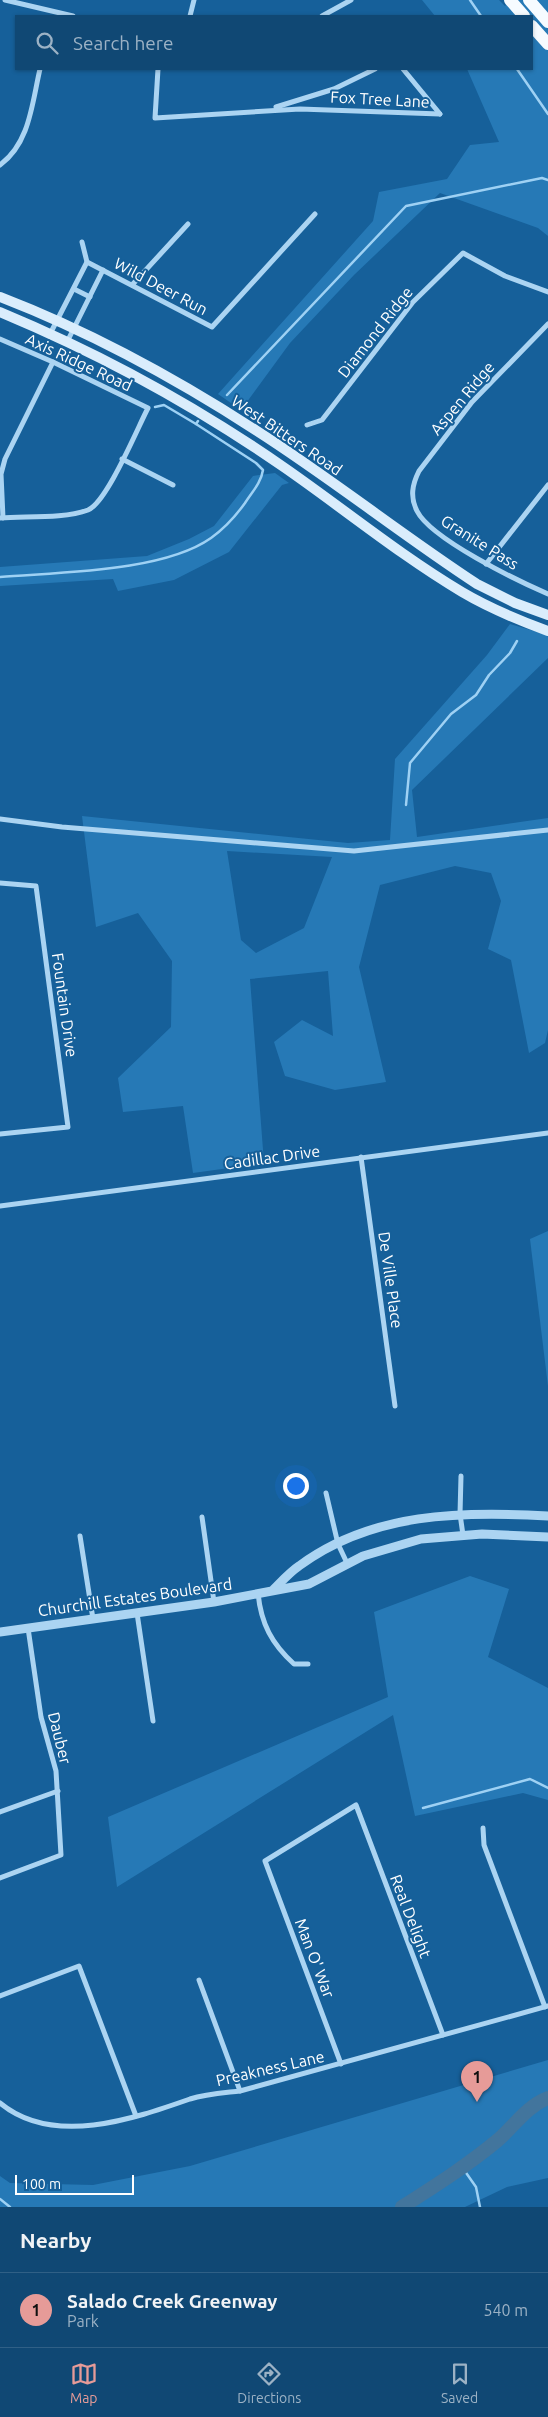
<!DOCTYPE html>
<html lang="en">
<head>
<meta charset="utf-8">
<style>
	:root { --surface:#104874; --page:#1e527c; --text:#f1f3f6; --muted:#9cb2c5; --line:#306086; --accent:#e69b98 }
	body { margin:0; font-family:Ubuntu,sans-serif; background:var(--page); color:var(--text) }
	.scale { position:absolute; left:15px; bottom:12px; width:119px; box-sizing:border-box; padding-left:5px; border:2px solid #fff; border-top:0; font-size:14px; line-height:18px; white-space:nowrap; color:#fff; -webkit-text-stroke:4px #16609a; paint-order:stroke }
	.you { position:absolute; left:295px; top:1485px; width:18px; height:18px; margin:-12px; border:4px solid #fff; border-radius:50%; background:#1a73e8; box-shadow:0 0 0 8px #1a73e833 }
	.badge { display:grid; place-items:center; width:32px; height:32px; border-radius:50%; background:var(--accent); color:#111; font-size:16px; font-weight:700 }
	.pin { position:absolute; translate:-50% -41px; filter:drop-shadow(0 1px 2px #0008) }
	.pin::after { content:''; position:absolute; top:26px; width:18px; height:15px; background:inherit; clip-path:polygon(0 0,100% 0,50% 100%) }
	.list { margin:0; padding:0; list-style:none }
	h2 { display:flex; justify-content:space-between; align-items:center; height:65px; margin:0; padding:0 20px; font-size:21px }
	h2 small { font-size:16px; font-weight:400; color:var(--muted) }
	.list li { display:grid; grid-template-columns:32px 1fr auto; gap:15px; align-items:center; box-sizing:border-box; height:75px; padding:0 20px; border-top:1px solid var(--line) }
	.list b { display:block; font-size:19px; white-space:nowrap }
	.list p { margin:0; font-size:16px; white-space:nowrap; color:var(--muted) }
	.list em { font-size:16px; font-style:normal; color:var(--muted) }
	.icon { flex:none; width:28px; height:28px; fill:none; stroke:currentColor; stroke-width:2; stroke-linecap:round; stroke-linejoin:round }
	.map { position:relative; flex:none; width:548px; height:2207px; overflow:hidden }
	.search { position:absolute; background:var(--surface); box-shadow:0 1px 4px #0004; left:15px; right:15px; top:15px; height:55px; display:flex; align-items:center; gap:12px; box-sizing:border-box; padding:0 18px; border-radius:0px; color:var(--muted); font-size:19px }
	.sheet { height:140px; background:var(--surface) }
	nav { display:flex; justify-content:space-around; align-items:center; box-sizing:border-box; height:70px; border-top:1px solid var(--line); background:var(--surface); font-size:14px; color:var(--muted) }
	nav a { display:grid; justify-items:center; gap:2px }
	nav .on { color:var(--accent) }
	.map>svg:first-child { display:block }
	.green { fill:#2679b6; fill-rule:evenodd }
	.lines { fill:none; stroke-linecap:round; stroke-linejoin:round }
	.stream { stroke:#9ed1f4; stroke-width:2.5 }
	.river { stroke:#42759d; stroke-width:14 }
	.minor { stroke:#abd4f2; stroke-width:5 }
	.tertiary { stroke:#abd4f2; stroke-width:9 }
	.secondary { stroke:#daedfc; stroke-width:10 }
	.primary { stroke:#f6fbff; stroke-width:12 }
	.labels { text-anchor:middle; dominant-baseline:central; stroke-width:4; stroke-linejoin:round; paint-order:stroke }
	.street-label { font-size:16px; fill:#fff; stroke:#16609a }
</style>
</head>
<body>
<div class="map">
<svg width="548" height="2207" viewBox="0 0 548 2207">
	<rect width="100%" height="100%" fill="#16609a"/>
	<g class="green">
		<path d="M422,0h77l6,6 6,-6h37v236l-10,-8 -98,-35 -86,82 -64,68 -49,67 -23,-16 155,-173 6,-29 68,-13 23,-34 29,-3 -32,-73h65v-53h-97z"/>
		<path d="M275,473l14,10 -7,2 -53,67 -55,28 -56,11 -5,-12 -113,7v-19l147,-11 42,-17 25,-13 39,-50z"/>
		<path d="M510,624l38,11v23l-136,132 5,47 131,-19v212l-3,13 -16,10 -18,-93 -23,-11 13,-48 -10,-28 -36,-7 -75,19 -21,82 27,115 -51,8 -50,-14 -11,-34 28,-22 31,16 -5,-65 -78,8 14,184 -71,10 -10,-67 -60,6 -5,-34 53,-51 1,-66 -34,-48 -42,14 -14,-111 266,27 42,-3 5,-81 92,-104zM227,851l105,6 -28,71 -48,25 -15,-13z"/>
		<path d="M548,1231v155l-18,-147z"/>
		<path d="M470,1576l39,13 -21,68 60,31v112l-25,-7 -108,23 -22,-101 -276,172 -9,-70 280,-120 -14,-85z"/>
		<path d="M548,2060v118l-41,9 -42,20h-465v-31l10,7 83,2 97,-19z"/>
	</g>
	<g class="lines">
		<g class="stream">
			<path d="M470,0l11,16"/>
			<path d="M517,69l31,45"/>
			<path d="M227,395l179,-189 136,-28 6,2"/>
			<path d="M155,407l9,-2 32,19"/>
			<path d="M0,577c59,-5 163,-5 211,-39 14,-10 24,-21 34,-35 7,-11 16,-20 18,-33l-7,-7 -60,-39 2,-3"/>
			<path d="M406,805l4,-42 41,-49 25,-19 13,-20 21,-22 7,-12"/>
			<path d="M423,1808l107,-29 18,9"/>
			<path d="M462,2167l14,20 4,20"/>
			<path d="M0,2199l10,8"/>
		</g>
		<path class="river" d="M402,2207c33,-21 66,-42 96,-67 17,-15 29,-34 50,-42"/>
		<g class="minor">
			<path d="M5,0l68,16"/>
			<path d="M190,16l4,-16"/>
			<path d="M322,16l29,-16"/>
			<path d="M158,69l-3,49 145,-9 140,5"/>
			<path d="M403,69l37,45"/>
			<path d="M276,107l58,-18 41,-20"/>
			<path d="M0,165c30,-22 32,-62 40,-96"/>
			<path d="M82,242l5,20 125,65 103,-113"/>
			<path d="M132,285l56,-61"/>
			<path d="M74,289l16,8"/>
			<path d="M548,324l-76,78 -53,69c-7,14 -9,26 -2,40 14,28 101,70 131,83"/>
			<path d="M50,334l37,-72"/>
			<path d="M0,339l53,23 95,46c-11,21 -41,94 -60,102 -24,9 -62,6 -88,8"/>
			<path d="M67,342l36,-72"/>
			<path d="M307,425l15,-5 91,-118 50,-49 42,23 43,16"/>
			<path d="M122,459l51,26"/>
			<path d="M3,518l-2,-44 4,-15 48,-97"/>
			<path d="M486,564l62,-79"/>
			<path d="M0,819l62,8 292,24 194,-21"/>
			<path d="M0,883l36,3 32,241 -68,7"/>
			<path d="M361,1157l34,249"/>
			<path d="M0,1206l548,-73"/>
			<path d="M461,1476l-1,38 3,21"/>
			<path d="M326,1493l12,51 9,19"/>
			<path d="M202,1517l12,85"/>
			<path d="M80,1536l13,83"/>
			<path d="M258,1593c3,31 14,51 36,71h14"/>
			<path d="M137,1613l16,108"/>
			<path d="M0,1812l58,-21"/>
			<path d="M483,1828l1,17 61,162"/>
			<path d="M0,1878l61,-23 -5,-84 -15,-54 -13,-89"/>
			<path d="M199,1980l41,111"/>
			<path d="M0,1996l79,-30 57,150"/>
			<path d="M341,2064l-76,-203 91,-56 87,230"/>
			<path d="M0,2103c53,44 133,16 190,-4 16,-5 33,-6 50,-8l308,-85"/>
		</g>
		<g class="tertiary">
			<path d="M274,1589c8,-8 16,-17 25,-23 73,-54 163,-55 249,-50"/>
			<path d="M0,1632l214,-30 95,-18 54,-28 58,-17 61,-5 66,3"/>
		</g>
		<g class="secondary">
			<path d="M0,297c91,35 175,81 257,134 75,48 145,104 220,153l38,19 33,12"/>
			<path d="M0,312c101,42 196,94 285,156 59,41 115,87 177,124 27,16 56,28 86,39"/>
		</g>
		<g class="primary">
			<path d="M510,0l14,16"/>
			<path d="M529,0l19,22"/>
			<path d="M532,26l16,18"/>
		</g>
	</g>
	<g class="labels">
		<g class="street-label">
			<text transform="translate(380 99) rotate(3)">Fox Tree Lane</text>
			<text transform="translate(161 286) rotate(28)">Wild Deer Run</text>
			<text transform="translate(375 332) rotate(-52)">Diamond Ridge</text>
			<text transform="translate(79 362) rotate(25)">Axis Ridge Road</text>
			<text transform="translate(462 398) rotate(-50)">Aspen Ridge</text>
			<text transform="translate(287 435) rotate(34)">West Bitters Road</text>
			<text transform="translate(480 542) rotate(32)">Granite Pass</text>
			<text transform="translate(65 1005) rotate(82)">Fountain Drive</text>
			<text transform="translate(272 1157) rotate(-8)">Cadillac Drive</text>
			<text transform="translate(391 1280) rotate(82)">De Ville Place</text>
			<text transform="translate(135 1597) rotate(-8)">Churchill Estates Boulevard</text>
			<text transform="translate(60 1738) rotate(76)">Dauber</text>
			<text transform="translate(411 1916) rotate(69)">Real Delight</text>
			<text transform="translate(315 1958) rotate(69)">Man O' War</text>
			<text transform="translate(270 2068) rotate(-13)">Preakness Lane</text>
		</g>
	</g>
</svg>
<div class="scale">100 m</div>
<div class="you"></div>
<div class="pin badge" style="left:477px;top:2102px">1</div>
<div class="search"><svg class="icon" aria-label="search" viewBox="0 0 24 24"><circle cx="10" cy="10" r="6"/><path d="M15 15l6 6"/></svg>Search here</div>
</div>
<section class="sheet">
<h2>Nearby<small></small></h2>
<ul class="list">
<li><span class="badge">1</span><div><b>Salado Creek Greenway</b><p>Park</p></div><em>540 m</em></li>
</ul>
</section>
<nav>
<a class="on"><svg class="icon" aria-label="map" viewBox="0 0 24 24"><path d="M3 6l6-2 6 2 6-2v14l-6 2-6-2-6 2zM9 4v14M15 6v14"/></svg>Map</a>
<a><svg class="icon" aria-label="directions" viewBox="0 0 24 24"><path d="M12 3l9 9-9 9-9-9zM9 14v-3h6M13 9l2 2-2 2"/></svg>Directions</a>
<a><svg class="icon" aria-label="saved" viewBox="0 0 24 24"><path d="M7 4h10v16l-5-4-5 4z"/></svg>Saved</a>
</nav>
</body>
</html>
